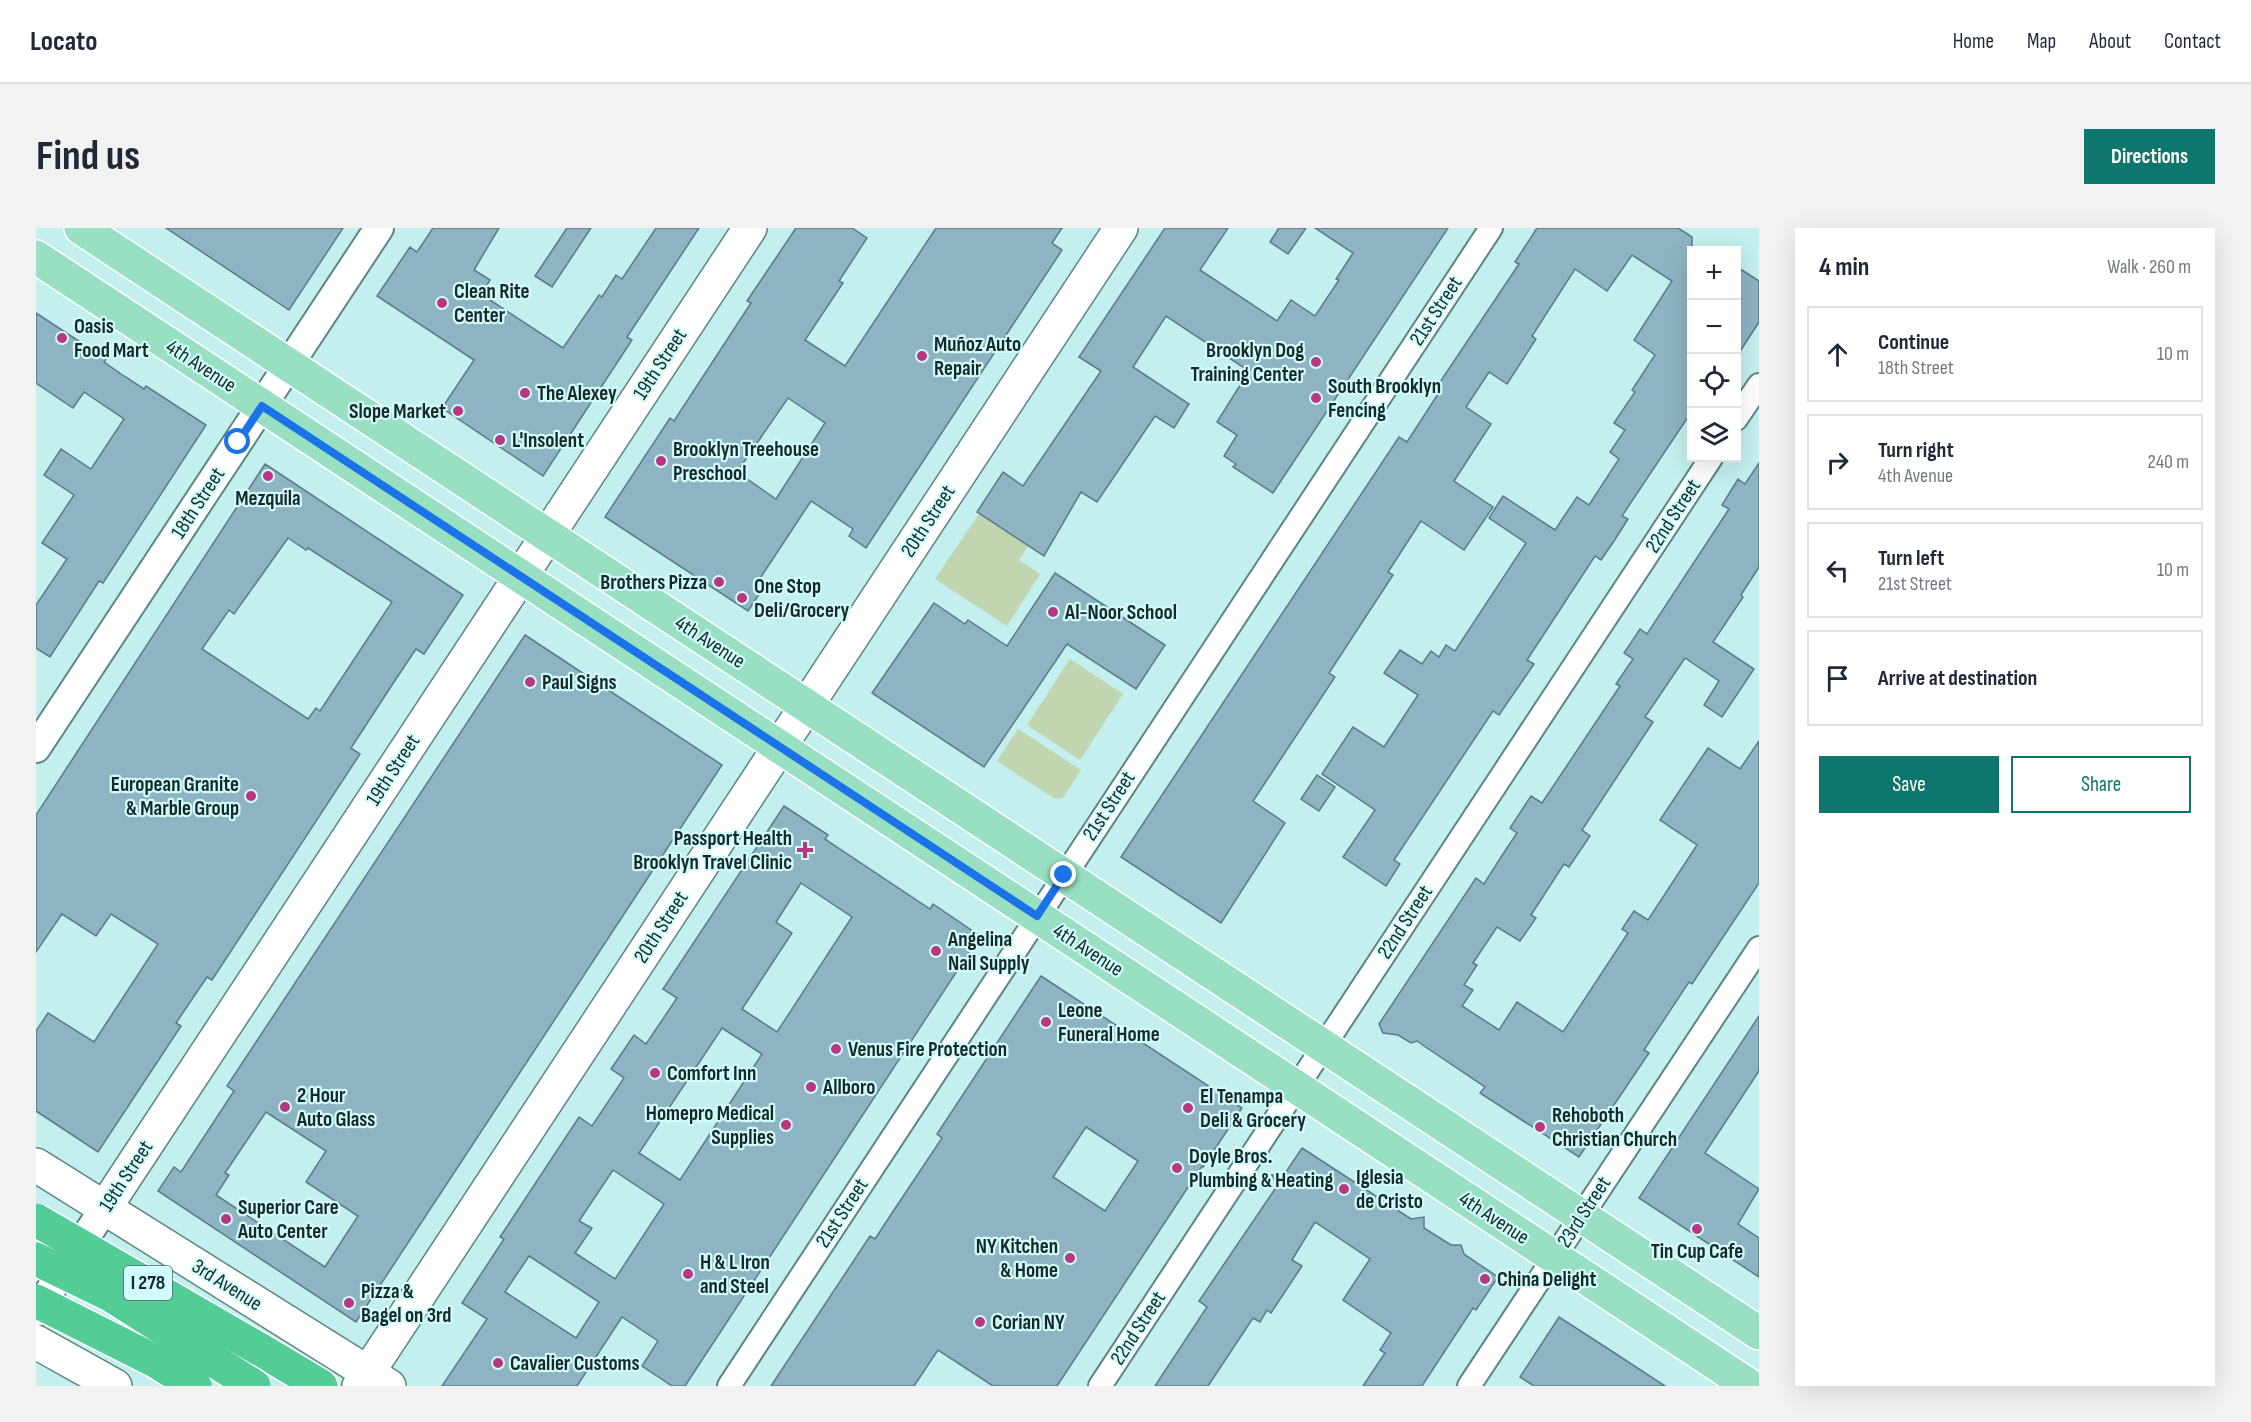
<!DOCTYPE html>
<html lang="en">
<head>
<meta charset="utf-8">
<style>
	:root { --surface:#fff; --page:#f2f2f3; --text:#1f2937; --muted:#747a83; --line:#e0e1e3; --accent:#0f766e }
	body { margin:0; font-family:"Sofia Sans Condensed",sans-serif; background:var(--page); color:var(--text) }
	.controls { position:absolute; right:18px; top:18px; display:grid; overflow:hidden; border-radius:0px; box-shadow:0 6px 24px #0002 }
	.controls button { width:54px; height:54px; display:grid; place-items:center; padding:0; border:0; border-bottom:2px solid var(--line); background:var(--surface); color:var(--text); font:30px sans-serif }
	.stop { position:absolute; width:18px; height:18px; margin:-14px; border:4px solid #1a73e8; border-radius:50%; background:#fff }
	.stop.end { background:#1a73e8; border-color:#fff; box-shadow:0 2px 6px #0008 }
	.list { margin:0; padding:0; list-style:none }
	h2 { display:flex; justify-content:space-between; align-items:center; height:78px; margin:0; padding:0 24px; font-size:26px }
	h2 small { font-size:20px; font-weight:400; color:var(--muted) }
	.list li { display:grid; grid-template-columns:39px 1fr auto; gap:18px; align-items:center; box-sizing:border-box; height:96px; margin:0 12px 12px; padding:0 12px; border:2px solid var(--line); border-radius:0px }
	.list b { display:block; font-size:22px; white-space:nowrap }
	.list p { margin:0; font-size:20px; white-space:nowrap; color:var(--muted) }
	.list em { font-size:20px; font-style:normal; color:var(--muted) }
	.actions { display:flex; gap:12px; padding:18px 24px }
	.actions a { flex:1; padding:14px 0; border:2px solid var(--accent); border-radius:0px; text-align:center; font-size:21px; color:var(--accent) }
	.actions .main { background:var(--accent); color:#fff }
	.icon { flex:none; width:33px; height:33px; fill:none; stroke:currentColor; stroke-width:2; stroke-linecap:round; stroke-linejoin:round }
	.map { position:relative; flex:none; width:1723px; height:1158px; overflow:hidden; border-radius:0px }
	header { display:flex; align-items:center; gap:36px; box-sizing:border-box; height:84px; padding:0 30px; background:var(--surface); border-bottom:2px solid var(--line) }
	header strong { font-size:28px }
	nav { display:flex; gap:33px; margin-inline-start:auto; font-size:21px }
	.intro { display:flex; align-items:center; justify-content:space-between; box-sizing:border-box; height:144px; padding:0 36px }
	h1 { margin:0; font-size:42px }
	.button { padding:15px 27px; border-radius:0px; background:var(--accent); color:#fff; font-size:21px; font-weight:700 }
	main { display:flex; gap:36px; padding:0 36px }
	aside { flex:1; background:var(--surface); border-radius:0px; box-shadow:0 6px 24px #0002 }
	.map>svg:first-child { display:block }
	.green { fill:#c1d5b0 }
	.building { fill:#8eb3c2; stroke:#587b89; stroke-width:1.5; fill-rule:evenodd }
	.lines { fill:none; stroke-linecap:round; stroke-linejoin:round }
	.minor-casing { stroke:#5c8583; stroke-width:26 }
	.tertiary-casing { stroke:#5c8583; stroke-width:32 }
	.secondary-casing { stroke:#5c8583; stroke-width:36 }
	.primary-casing { stroke:#fff; stroke-width:36 }
	.motorway-casing { stroke:#fff; stroke-width:36 }
	.minor { stroke:#fff; stroke-width:22 }
	.tertiary { stroke:#fff; stroke-width:28 }
	.secondary { stroke:#fff; stroke-width:33 }
	.primary { stroke:#98e0c1; stroke-width:33 }
	.motorway { stroke:#53cc98; stroke-width:33 }
	.motorway-bridge-casing { stroke:#fff; stroke-width:36; stroke-linecap:butt }
	.motorway-bridge { stroke:#53cc98; stroke-width:33 }
	.route { stroke:#1a73e8; stroke-width:8 }
	.poi-dot { fill:#b93780; stroke:#d0fdfb; stroke-width:2 }
	.labels { text-anchor:middle; dominant-baseline:central; stroke-width:4.5; stroke-linejoin:round; paint-order:stroke }
	.shield { fill:#d0fdfb; stroke:#4e6867; stroke-width:1.5 }
	.shield-label { font-size:20px; font-weight:bold; fill:#172828 }
	.poi-label { font-size:21px; font-weight:bold; fill:#172828; stroke:#d0fdfb; text-anchor:start }
	.street-label { font-size:21px; fill:#172828; stroke:#d0fdfb }
</style>
</head>
<body>
<header>
<strong>Locato</strong>
<nav><a>Home</a><a>Map</a><a>About</a><a>Contact</a></nav>
</header>
<div class="intro"><h1>Find us</h1><a class="button">Directions</a></div>
<main>
<div class="map">
<svg width="1723" height="1158" viewBox="0 0 1723 1158">
	<rect width="100%" height="100%" fill="#c3efee"/>
	<g class="green">
		<path d="M943,286l49,32 -9,14 21,14 -33,52 -72,-47z"/>
		<path d="M1034,431l53,35 -43,66 -53,-35z"/>
		<path d="M982,501l63,41 -18,28 -8,1 -58,-38z"/>
	</g>
	<g class="building">
		<path d="M130,0h177l-54,82z"/>
		<path d="M397,0h66l-25,42 16,10 -9,14 82,54 36,-53 3,2 14,-22 6,4 34,-51h43l-72,109 5,3 -89,136 -101,-68 32,-48 -97,-64 33,-49 7,5z"/>
		<path d="M531,0h24l-39,59 -17,-11z"/>
		<path d="M760,0h56l15,10 -28,43 4,2 -38,57 40,26 91,-138h126l-10,15 10,7 -196,298 -17,-12 4,-7 -42,-28 -54,82 7,4 -16,24 -143,-94 65,-99 4,3 77,-118 -4,-2zM752,170l37,25 -49,76 -39,-27z"/>
		<path d="M1129,0h63l-28,42 77,51 14,-21 24,16 24,-36 -3,-1 17,-26 -38,-25h133l-175,265 -40,-26 3,-3 -12,-8 13,-21 -20,-13 32,-51 -83,-55 -33,51 56,37 -15,24 -19,-12 -58,86 -16,-10 -37,64 -67,-44 26,-40 20,14 78,-115 -22,-14z"/>
		<path d="M1243,0h27l-18,26 -18,-12z"/>
		<path d="M1501,0h141l14,9v174l-70,105 6,3 -14,22 -13,19 -6,-4 -68,104 7,4 -35,51 -6,-4 -99,149 6,4 -14,22 -43,-29 32,-47 -53,-36 31,-47 31,20 34,-52 -34,-22 16,-23 22,14 9,-13 8,6 7,-12 9,6 71,-108 -37,-25 14,-22 52,34 22,-33 12,8 30,-46 -9,-7 15,-22 -11,-7 21,-31 -3,-2 23,-35 -21,-15 38,-59 -40,-26 -25,36 -32,-22 -43,67 4,3 -29,45 -18,-12 -23,35 25,17 -37,57 39,26 -29,43 -43,-29 -33,51 5,3 -64,98 6,4 -82,124 32,22 -64,100 -100,-66 278,-420 8,5 33,-51 -4,-3 83,-124 -4,-2z"/>
		<path d="M1701,39l22,14v41l-22,34z"/>
		<path d="M0,85l70,46 -2,3 20,14 20,13 2,-3 60,39 -103,158 -4,-2 -49,76 -14,-9v-43l31,-46 -25,-16 32,-48 -30,-20 17,-26 30,20 33,-50 -40,-27 -11,16 -37,-25z"/>
		<path d="M1723,235v104l-18,28 2,2 -30,45 41,27 -32,48 -18,-12 15,-24 -34,-23 -40,59 8,5 -71,108 8,6 -21,31 -5,-3 -33,51 5,3 -16,23 -23,-14 -24,36 4,2 -13,20 9,5 -11,16 37,24 18,-28 46,30 65,-99 -6,-4 12,-18 14,9 49,-75 -37,-25 48,-72 32,21 19,-28v142l-67,101 -3,-2 -45,68 5,3 -70,104 -99,-64 5,-6 -61,-41 -7,-5 -6,2 -13,-8 -15,-2 -4,-9 97,-146 8,6 17,-27 16,-24 -7,-5 21,-32 11,7 78,-117 -4,-2 17,-25 -9,-6 16,-24 7,5 82,-125 -7,-4 16,-26 7,5z"/>
		<path d="M229,236l198,131 -39,59 -8,-5 -26,39 -39,60 9,6 -148,226 -5,-3 -31,46 5,3 -83,126 -62,-41v-80l12,-18 46,29 64,-98 -47,-30 -15,22 -34,-22 -26,38v-137zM252,310l18,12 2,-2 84,54 -72,109 -4,-3 -8,11 -106,-70 27,-39 5,4z"/>
		<path d="M1019,345l110,72 -29,44 -69,-45 -83,123 -112,-74 62,-90 31,21 3,-4 39,26z"/>
		<path d="M489,407l197,130 -366,557 -198,-131 16,-24 7,5 53,-81 -7,-5zM230,884l60,39 -20,31 52,34 -33,51 -109,-72 13,-20 -4,-2z"/>
		<path d="M1281,547l18,12 -16,24 -18,-12z"/>
		<path d="M748,578l44,29 -3,4 105,70 3,-5 47,32 -295,450h-13l-30,-20 16,-25 -36,-24 -45,69h-135l45,-67 -25,-16 42,-64 -4,-2 79,-120 13,9 32,-48 -13,-9 23,-34 12,9 31,-46 -14,-9zM765,655l51,34 -75,115 -35,-23 50,-76 -16,-11zM686,800l40,26 -82,126 -41,-27zM577,942l51,34 -49,75 -40,-26 17,-25 -13,-7zM493,1028l70,46 -23,36 -71,-46z"/>
		<path d="M1005,748l201,132 -39,59 -1,-1 -145,220h-64l-55,-36 -24,36h-143l99,-150 5,3 17,-26 50,-75 -5,-4zM1050,899l52,34 -33,50 -52,-34z"/>
		<path d="M1723,788v55l-54,82 54,36 -21,35 21,14v39l-120,-79z"/>
		<path d="M1266,920l109,71 13,-2v11l27,17h10l3,9 34,23 -22,33 -3,-2 -51,78h-59l22,-33 -5,-3 11,-17 -48,-33 27,-41 -55,-37 -23,38 10,6 -31,47 -4,-3 -7,12 -7,-4 -45,68h-53l52,-79 -8,-6 78,-115 -5,-11h12z"/>
		<path d="M1523,1089l51,33 55,36h-131l-14,-9z"/>
	</g>
	<g class="lines">
		<g class="minor-casing">
			<g id="minor">
				<path d="M1700,191l23,-34"/>
				<path d="M693,1158l762,-1158"/>
				<path d="M1064,1158l611,-928"/>
				<path d="M1433,1158l290,-438"/>
			</g>
		</g>
		<g class="tertiary-casing">
			<g id="tertiary">
				<path d="M0,520l343,-520"/>
				<path d="M0,1084l68,-103"/>
			</g>
		</g>
		<g class="secondary-casing">
			<g id="secondary">
				<path d="M0,937l353,221"/>
				<path d="M68,981l646,-981"/>
				<path d="M0,1114l79,44"/>
				<path d="M323,1158l762,-1158"/>
			</g>
		</g>
		<g class="primary-casing">
			<g id="primary">
				<path d="M45,0l1678,1105"/>
				<path d="M0,29l1714,1129"/>
			</g>
		</g>
		<g class="motorway-casing">
			<path id="motorway" d="M223,1121l62,37"/>
		</g>
		<use href="#minor" class="minor"/>
		<use href="#tertiary" class="tertiary"/>
		<use href="#secondary" class="secondary"/>
		<use href="#primary" class="primary"/>
		<use href="#motorway" class="motorway"/>
		<g class="motorway-bridge-casing">
			<g id="motorway-bridge">
				<path d="M0,992l223,129"/>
				<path d="M0,1031l76,37 142,90"/>
				<path d="M0,1073l121,61 38,24"/>
			</g>
		</g>
		<use href="#motorway-bridge" class="motorway-bridge"/>
	</g>
	<g class="lines">
		<path class="route" d="M202,214l24,-36 775,510 27,-41"/>
	</g>
	<g class="poi-dot">
		<circle cx="406" cy="75" r="6"/>
		<circle cx="26" cy="110" r="6"/>
		<circle cx="886" cy="128" r="6"/>
		<circle cx="1280" cy="134" r="6"/>
		<circle cx="489" cy="165" r="6"/>
		<circle cx="1280" cy="170" r="6"/>
		<circle cx="422" cy="183" r="6"/>
		<circle cx="464" cy="212" r="6"/>
		<circle cx="625" cy="233" r="6"/>
		<circle cx="232" cy="248" r="6"/>
		<circle cx="683" cy="354" r="6"/>
		<circle cx="706" cy="370" r="6"/>
		<circle cx="1017" cy="384" r="6"/>
		<circle cx="494" cy="454" r="6"/>
		<circle cx="215" cy="568" r="6"/>
		<path d="M766 613h6v6h6v6h-6v6h-6v-6h-6v-6h6z"/>
		<circle cx="900" cy="723" r="6"/>
		<circle cx="1010" cy="794" r="6"/>
		<circle cx="800" cy="821" r="6"/>
		<circle cx="619" cy="845" r="6"/>
		<circle cx="775" cy="859" r="6"/>
		<circle cx="249" cy="879" r="6"/>
		<circle cx="1152" cy="880" r="6"/>
		<circle cx="750" cy="897" r="6"/>
		<circle cx="1504" cy="899" r="6"/>
		<circle cx="1141" cy="940" r="6"/>
		<circle cx="1308" cy="961" r="6"/>
		<circle cx="190" cy="991" r="6"/>
		<circle cx="1661" cy="1001" r="6"/>
		<circle cx="1034" cy="1030" r="6"/>
		<circle cx="652" cy="1046" r="6"/>
		<circle cx="1449" cy="1051" r="6"/>
		<circle cx="313" cy="1075" r="6"/>
		<circle cx="944" cy="1094" r="6"/>
		<circle cx="462" cy="1135" r="6"/>
	</g>
	<g class="labels">
		<rect class="shield" x="88" y="1038" width="48" height="34" rx="4.5"/>
		<g class="shield-label">
			<text x="112" y="1055">I 278</text>
		</g>
		<g class="poi-label">
			<text x="418" y="63">Clean Rite<tspan x="418" dy="24">Center</tspan></text>
			<text x="38" y="98">Oasis<tspan x="38" dy="24">Food Mart</tspan></text>
			<text x="898" y="116">Muñoz Auto<tspan x="898" dy="24">Repair</tspan></text>
			<text x="1268" y="122" text-anchor="end">Brooklyn Dog<tspan x="1268" dy="24">Training Center</tspan></text>
			<text x="1292" y="158">South Brooklyn<tspan x="1292" dy="24">Fencing</tspan></text>
			<text x="501" y="165">The Alexey</text>
			<text x="410" y="183" text-anchor="end">Slope Market</text>
			<text x="476" y="212">L'Insolent</text>
			<text x="637" y="221">Brooklyn Treehouse<tspan x="637" dy="24">Preschool</tspan></text>
			<text x="232" y="270" text-anchor="middle">Mezquila</text>
			<text x="671" y="354" text-anchor="end">Brothers Pizza</text>
			<text x="718" y="358">One Stop<tspan x="718" dy="24">Deli/Grocery</tspan></text>
			<text x="1029" y="384">Al-Noor School</text>
			<text x="506" y="454">Paul Signs</text>
			<text x="203" y="556" text-anchor="end">European Granite<tspan x="203" dy="24">&amp; Marble Group</tspan></text>
			<text x="756" y="610" text-anchor="end">Passport Health<tspan x="756" dy="24">Brooklyn Travel Clinic</tspan></text>
			<text x="912" y="711">Angelina<tspan x="912" dy="24">Nail Supply</tspan></text>
			<text x="1022" y="782">Leone<tspan x="1022" dy="24">Funeral Home</tspan></text>
			<text x="812" y="821">Venus Fire Protection</text>
			<text x="631" y="845">Comfort Inn</text>
			<text x="787" y="859">Allboro</text>
			<text x="261" y="867">2 Hour<tspan x="261" dy="24">Auto Glass</tspan></text>
			<text x="1164" y="868">El Tenampa<tspan x="1164" dy="24">Deli &amp; Grocery</tspan></text>
			<text x="738" y="885" text-anchor="end">Homepro Medical<tspan x="738" dy="24">Supplies</tspan></text>
			<text x="1516" y="887">Rehoboth<tspan x="1516" dy="24">Christian Church</tspan></text>
			<text x="1153" y="928">Doyle Bros.<tspan x="1153" dy="24">Plumbing &amp; Heating</tspan></text>
			<text x="1320" y="949">Iglesia<tspan x="1320" dy="24">de Cristo</tspan></text>
			<text x="202" y="979">Superior Care<tspan x="202" dy="24">Auto Center</tspan></text>
			<text x="1022" y="1018" text-anchor="end">NY Kitchen<tspan x="1022" dy="24">&amp; Home</tspan></text>
			<text x="1661" y="1023" text-anchor="middle">Tin Cup Cafe</text>
			<text x="664" y="1034">H &amp; L Iron<tspan x="664" dy="24">and Steel</tspan></text>
			<text x="1461" y="1051">China Delight</text>
			<text x="325" y="1063">Pizza &amp;<tspan x="325" dy="24">Bagel on 3rd</tspan></text>
			<text x="956" y="1094">Corian NY</text>
			<text x="474" y="1135">Cavalier Customs</text>
		</g>
		<g class="street-label">
			<text transform="translate(1400 83) rotate(-57)">21st Street</text>
			<text transform="translate(624 136) rotate(-57)">19th Street</text>
			<text transform="translate(165 138) rotate(33)">4th Avenue</text>
			<text transform="translate(162 275) rotate(-57)">18th Street</text>
			<text transform="translate(1637 288) rotate(-57)">22nd Street</text>
			<text transform="translate(892 293) rotate(-57)">20th Street</text>
			<text transform="translate(674 414) rotate(33)">4th Avenue</text>
			<text transform="translate(357 542) rotate(-57)">19th Street</text>
			<text transform="translate(1073 578) rotate(-57)">21st Street</text>
			<text transform="translate(1369 694) rotate(-57)">22nd Street</text>
			<text transform="translate(625 699) rotate(-57)">20th Street</text>
			<text transform="translate(1052 722) rotate(33)">4th Avenue</text>
			<text transform="translate(90 948) rotate(-57)">19th Street</text>
			<text transform="translate(1548 984) rotate(-57)">23rd Street</text>
			<text transform="translate(806 985) rotate(-57)">21st Street</text>
			<text transform="translate(1458 990) rotate(33)">4th Avenue</text>
			<text transform="translate(191 1057) rotate(32)">3rd Avenue</text>
			<text transform="translate(1102 1100) rotate(-57)">22nd Street</text>
		</g>
	</g>
</svg>
<div class="controls">
<button>+</button>
<button>−</button>
<button><svg class="icon" aria-label="locate" viewBox="0 0 24 24"><circle cx="12" cy="12" r="6"/><path d="M12 2v4M12 18v4M2 12h4M18 12h4"/></svg></button>
<button><svg class="icon" aria-label="layers" viewBox="0 0 24 24"><path d="M12 4l9 5-9 5-9-5zM3 14l9 5 9-5"/></svg></button>
</div>
<div class="stop" style="left:202px;top:214px"></div>
<div class="stop end" style="left:1028px;top:647px"></div>
</div>
<aside>
<h2>4 min<small>Walk · 260 m</small></h2>
<ul class="list">
<li><svg class="icon" aria-label="ahead" viewBox="0 0 24 24"><path d="M12 20V5M6 11l6-6 6 6"/></svg><div><b>Continue</b><p>18th Street</p></div><em>10 m</em></li>
<li><svg class="icon" aria-label="right" viewBox="0 0 24 24"><path d="M7 20v-9h11M14 6l5 5-5 5"/></svg><div><b>Turn right</b><p>4th Avenue</p></div><em>240 m</em></li>
<li><svg class="icon" aria-label="left" viewBox="0 0 24 24"><path d="M17 20v-9H6M10 6l-5 5 5 5"/></svg><div><b>Turn left</b><p>21st Street</p></div><em>10 m</em></li>
<li><svg class="icon" aria-label="arrive" viewBox="0 0 24 24"><path d="M6 21V4h12l-3 4 3 4H6"/></svg><div><b>Arrive at destination</b></div></li>
</ul>
<div class="actions"><a class="main">Save</a><a>Share</a></div>
</aside>
</main>
</body>
</html>
